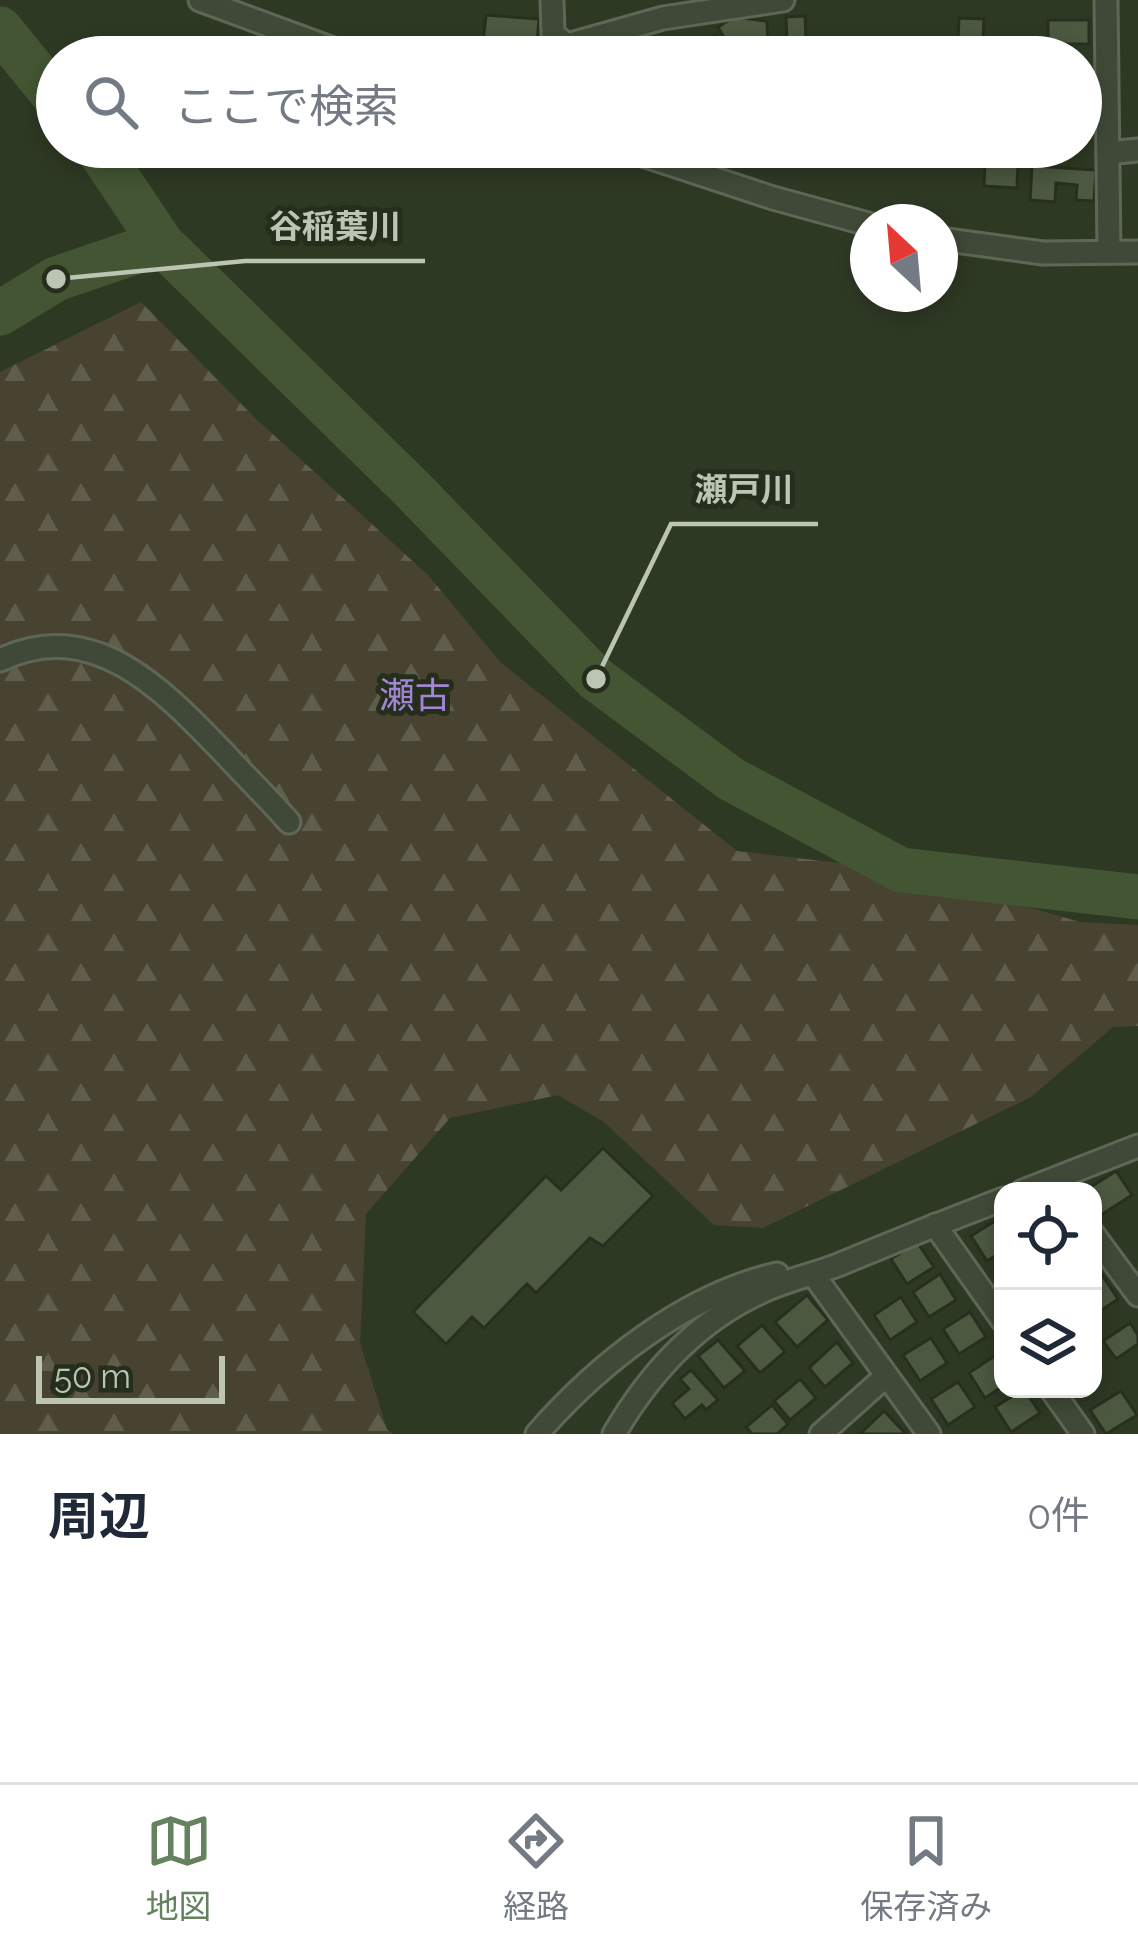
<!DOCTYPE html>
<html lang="ja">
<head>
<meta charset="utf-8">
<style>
	:root { --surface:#fff; --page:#f2f2f3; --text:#1f2937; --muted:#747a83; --line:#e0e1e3; --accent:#64825e }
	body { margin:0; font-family:Raleway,"Noto Sans JP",sans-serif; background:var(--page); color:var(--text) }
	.controls { position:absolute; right:36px; bottom:36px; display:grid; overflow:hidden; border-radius:24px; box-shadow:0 6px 18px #0003 }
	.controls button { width:108px; height:108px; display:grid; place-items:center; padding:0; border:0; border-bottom:3px solid var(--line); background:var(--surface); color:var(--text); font:60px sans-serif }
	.compass { position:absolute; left:850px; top:204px; width:108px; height:108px; border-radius:50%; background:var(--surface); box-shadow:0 6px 18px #0003; rotate:334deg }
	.scale { position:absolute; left:36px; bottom:30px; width:189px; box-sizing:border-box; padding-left:12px; border:6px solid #bbc5b2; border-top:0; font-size:33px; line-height:42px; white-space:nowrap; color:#bbc5b2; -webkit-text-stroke:9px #252e1c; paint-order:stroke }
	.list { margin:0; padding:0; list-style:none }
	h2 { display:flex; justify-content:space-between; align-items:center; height:156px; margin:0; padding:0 48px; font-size:51px }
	h2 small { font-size:39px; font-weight:400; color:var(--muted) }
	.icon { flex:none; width:66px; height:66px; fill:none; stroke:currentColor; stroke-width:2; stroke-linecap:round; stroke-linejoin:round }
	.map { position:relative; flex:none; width:1138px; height:1434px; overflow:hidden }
	.search { position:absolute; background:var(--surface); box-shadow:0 6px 18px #0003; left:36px; right:36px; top:36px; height:132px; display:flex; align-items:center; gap:30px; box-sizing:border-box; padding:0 42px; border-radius:66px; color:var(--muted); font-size:45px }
	.sheet { height:348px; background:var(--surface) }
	nav { display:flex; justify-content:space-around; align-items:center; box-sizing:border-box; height:168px; border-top:3px solid var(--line); background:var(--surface); font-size:33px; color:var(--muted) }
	nav a { display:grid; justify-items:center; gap:6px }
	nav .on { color:var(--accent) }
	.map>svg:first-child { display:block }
	.forest { fill:url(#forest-firs) }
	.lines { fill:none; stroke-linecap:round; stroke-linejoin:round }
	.river { stroke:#435532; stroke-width:45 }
	.building { fill:#4c5840; stroke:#27301e; stroke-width:3 }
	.minor-casing { stroke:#5e6755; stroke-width:27 }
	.minor { stroke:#404937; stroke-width:21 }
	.labels { text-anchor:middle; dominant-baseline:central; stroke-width:10; stroke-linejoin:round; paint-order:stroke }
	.quarter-label { font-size:36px; fill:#a385d5; stroke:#252e1c }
	.leader { fill:none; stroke:#bbc5b2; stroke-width:4.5 }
	.callout-dot { fill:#bbc5b2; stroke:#252e1c; stroke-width:4.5 }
	.callout-label { font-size:33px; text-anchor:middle; font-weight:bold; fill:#bbc5b2; stroke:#252e1c; stroke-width:10; stroke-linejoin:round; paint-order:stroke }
</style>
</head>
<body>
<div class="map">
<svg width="1138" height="1434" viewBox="0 0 1138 1434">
	<defs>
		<pattern id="forest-firs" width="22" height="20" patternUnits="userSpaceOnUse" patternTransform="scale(3)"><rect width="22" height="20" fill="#484331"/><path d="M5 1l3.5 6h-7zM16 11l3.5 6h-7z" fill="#605d4c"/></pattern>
	</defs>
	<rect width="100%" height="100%" fill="#2e3924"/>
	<path class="forest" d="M141,302l115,117 172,156 72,87 237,189 164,19 179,52 58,3v101l-25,1 -82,70 -268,131 -49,-3 -110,-103 -46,-27 -108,23 -84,96 -6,129 27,86 6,5h-393v-1062z"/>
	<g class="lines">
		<g class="river">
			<path d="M0,29l57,70"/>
			<path d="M97,147l64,96 250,245 185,191 135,100 170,91 237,27"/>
			<path d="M0,313l56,-34 105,-36"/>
		</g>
	</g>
	<g class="building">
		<path d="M486,15l53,4 -3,38h-26l1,-11 -28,-3z"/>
		<path d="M805,16l1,24h-19l-1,-23z"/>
		<path d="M734,17l33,4 1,25 -24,-5 -14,7 -12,-21z"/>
		<path d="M959,18l25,1 -2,38h-43l1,-17 18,1z"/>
		<rect x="1048" y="20" width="41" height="24"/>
		<path d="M716,35l12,20 -3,2h-18l-8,-12z"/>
		<path d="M809,147h82l-2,12z"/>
		<path d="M985,161l33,1 -1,26 -33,-2z"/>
		<path d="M1032,166l64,4 -2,31 -18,-1 1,-15 -21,-2 -1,19 -25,-2z"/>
		<path d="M603,1148l50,48 -50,50 -13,-8 -54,55 -9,-9 -43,44 -12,-11 -26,27 -33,-32 133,-136 15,14z"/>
		<path d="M1116,1171l16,24 -31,20 -8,-13v-11l-7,-1z"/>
		<path d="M998,1219l5,8v24l-16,10 -16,-25z"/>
		<path d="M917,1242l17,25 -27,17 -16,-25z"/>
		<path d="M940,1274l16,26 -27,17 -16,-25z"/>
		<path d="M1102,1275l16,24 -25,17v-35z"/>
		<path d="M807,1295l21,25 -31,27 -22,-25z"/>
		<path d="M901,1297l16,25 -27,18 -16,-25z"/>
		<path d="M970,1312l16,25 -27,17 -16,-25z"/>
		<path d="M1130,1323l8,12v9l-22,15 -13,-18z"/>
		<path d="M762,1325l23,27 -25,21 -23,-27z"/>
		<path d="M931,1338l16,25 -27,18 -17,-26z"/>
		<path d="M718,1340l27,31 -21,17 -26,-32z"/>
		<path d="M837,1342l16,21 -28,24 -16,-19z"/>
		<path d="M996,1355l7,11v20l-18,12 -16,-25z"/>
		<path d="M691,1370l27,30 -12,10 -4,-5 -17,14 -13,-16 17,-14 -9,-10z"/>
		<path d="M800,1379l16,19 -26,22 -16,-19z"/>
		<path d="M958,1382l17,25 -27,18 -17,-26z"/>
		<path d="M1024,1389l16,24 -29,19 -16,-25z"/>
		<path d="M1121,1391l16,24 -31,19 -16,-24z"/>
		<path d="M772,1405l16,19 -11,10h-25l-6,-7z"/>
		<path d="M884,1411l22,23h-46z"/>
	</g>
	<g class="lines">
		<g class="minor-casing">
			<g id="minor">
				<path d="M200,0l155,57"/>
				<path d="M552,0l1,34 14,11 96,-27 120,-18"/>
				<path d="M1106,0l3,252"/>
				<path d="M618,147l155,51 95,26"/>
				<path d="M1108,153l30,-3"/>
				<path d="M940,239l103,14 95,-1"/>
				<path d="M0,660c94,-45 164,31 224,93 21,23 44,45 65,69"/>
				<path d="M1023,1191l115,-45"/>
				<path d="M935,1225l68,96"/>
				<path d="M1093,1234l45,61"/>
				<path d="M813,1274l116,160"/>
				<path d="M1051,1389l32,45"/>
				<path d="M537,1434c61,-70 148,-139 240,-160"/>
				<path d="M614,1434c35,-60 81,-111 145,-141 24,-12 53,-18 79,-28 55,-23 110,-45 165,-66"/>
				<path d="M821,1434l65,-58"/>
			</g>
		</g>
		<use href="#minor" class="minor"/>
	</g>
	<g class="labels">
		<g class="quarter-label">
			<text x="415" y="695">瀬古</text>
		</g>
	</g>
	<path class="leader" d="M56 279L245 261H425M596 679L671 524H818"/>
	<g class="callout-dot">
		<circle cx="56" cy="279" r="12"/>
		<circle cx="596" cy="679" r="12"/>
	</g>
	<g class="callout-label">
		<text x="335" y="238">谷稲葉川</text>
		<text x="744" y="501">瀬戸川</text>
	</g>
</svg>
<div class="controls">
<button><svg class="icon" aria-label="locate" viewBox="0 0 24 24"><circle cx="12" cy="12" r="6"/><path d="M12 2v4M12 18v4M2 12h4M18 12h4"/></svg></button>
<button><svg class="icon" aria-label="layers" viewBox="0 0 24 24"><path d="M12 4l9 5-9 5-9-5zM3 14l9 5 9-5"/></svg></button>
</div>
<svg class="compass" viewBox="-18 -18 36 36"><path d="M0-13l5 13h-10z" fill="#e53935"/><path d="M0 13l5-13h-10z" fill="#747a83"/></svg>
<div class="scale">50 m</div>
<div class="search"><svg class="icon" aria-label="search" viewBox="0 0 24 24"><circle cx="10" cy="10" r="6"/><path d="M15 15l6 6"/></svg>ここで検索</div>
</div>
<section class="sheet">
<h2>周辺<small>0件</small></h2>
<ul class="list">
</ul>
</section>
<nav>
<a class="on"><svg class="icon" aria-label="map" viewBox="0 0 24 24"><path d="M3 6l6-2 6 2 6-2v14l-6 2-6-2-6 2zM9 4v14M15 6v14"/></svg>地図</a>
<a><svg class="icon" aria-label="directions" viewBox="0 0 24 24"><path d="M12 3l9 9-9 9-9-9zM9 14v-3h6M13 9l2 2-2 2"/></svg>経路</a>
<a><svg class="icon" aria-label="saved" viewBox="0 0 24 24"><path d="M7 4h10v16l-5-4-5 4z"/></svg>保存済み</a>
</nav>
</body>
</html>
